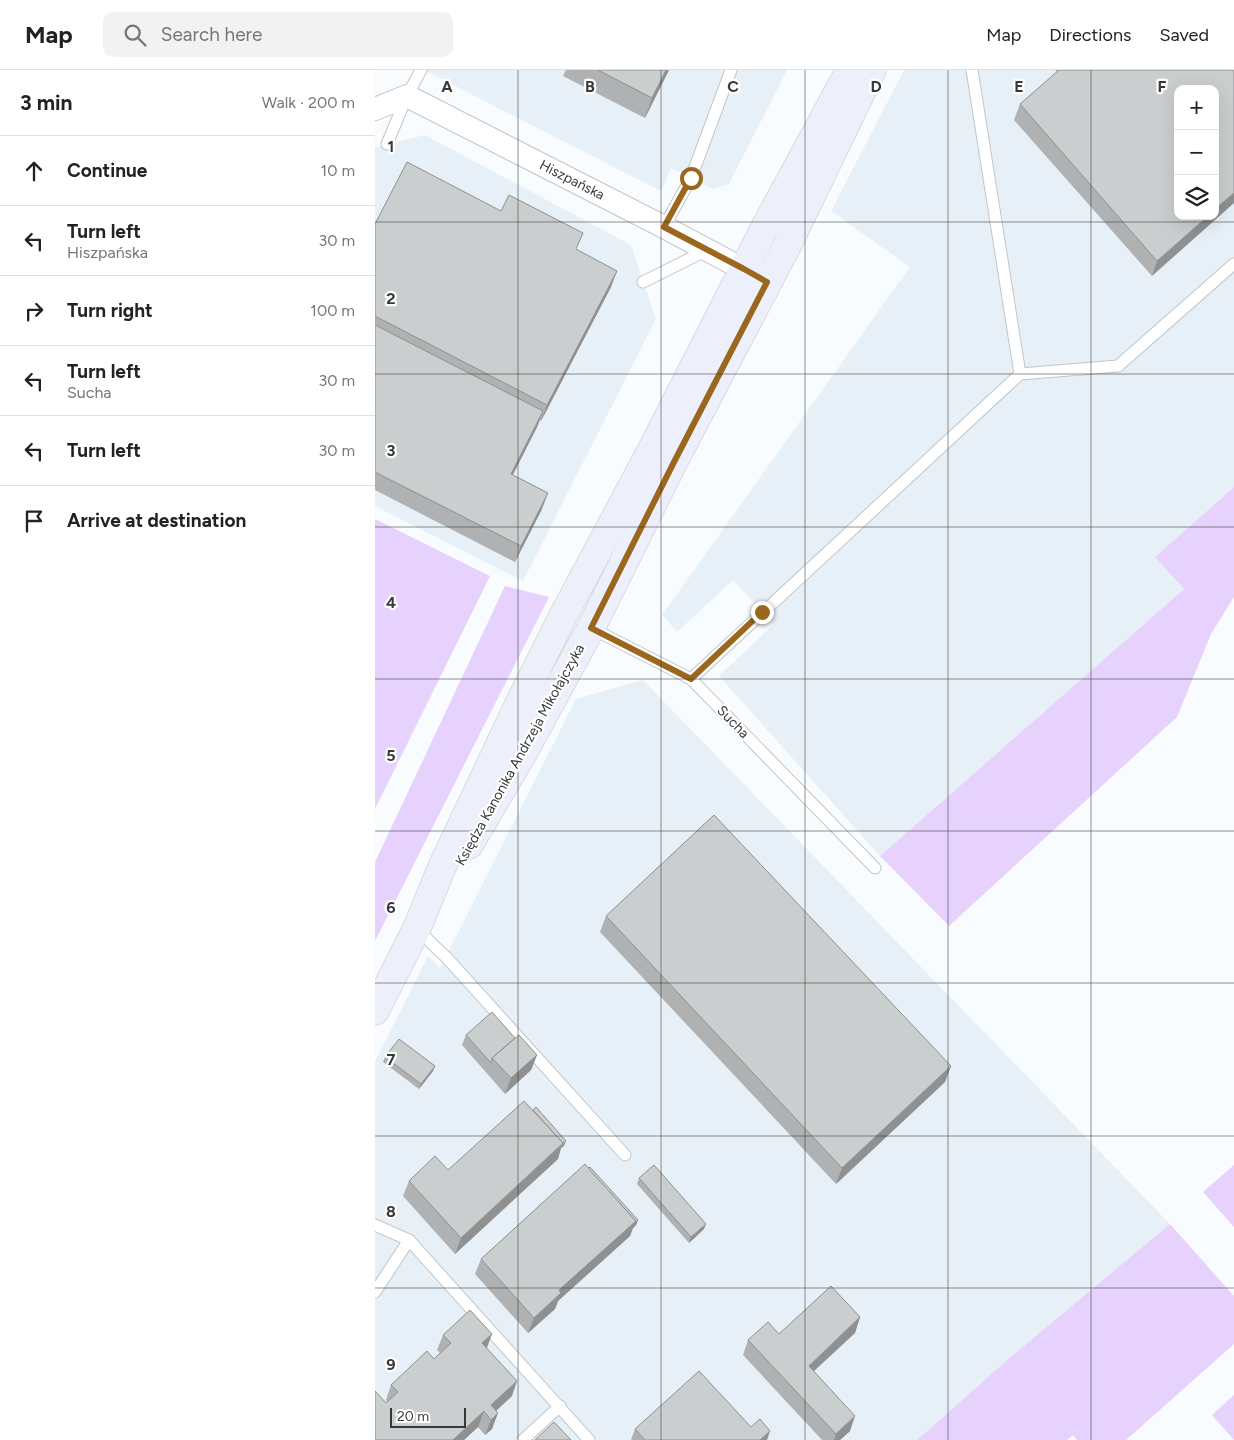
<!DOCTYPE html>
<html lang="en">
<head>
<meta charset="utf-8">
<style>
	:root { --surface:#fff; --page:#f2f2f2; --text:#222; --muted:#767676; --line:#e0e0e0 }
	body { margin:0; font-family:Figtree,sans-serif; background:var(--page); color:var(--text) }
	.controls { position:absolute; right:15px; top:15px; display:grid; overflow:hidden; border-radius:10px; box-shadow:0 5px 20px #0002 }
	.controls button { width:45px; height:45px; display:grid; place-items:center; padding:0; border:0; border-bottom:1px solid var(--line); background:var(--surface); color:var(--text); font:25px sans-serif }
	.scale { position:absolute; left:15px; bottom:12px; width:76px; box-sizing:border-box; padding-left:5px; border:2px solid #373839; border-top:0; font-size:14px; line-height:18px; white-space:nowrap; color:#373839; -webkit-text-stroke:4px #fff; paint-order:stroke }
	.stop { position:absolute; width:15px; height:15px; margin:-11px; border:4px solid #9b661d; border-radius:50%; background:#fff }
	.stop.end { background:#9b661d; border-color:#fff; box-shadow:0 1px 5px #0008 }
	.list { margin:0; padding:0; list-style:none }
	h2 { display:flex; justify-content:space-between; align-items:center; height:65px; margin:0; padding:0 20px; font-size:21px }
	h2 small { font-size:16px; font-weight:400; color:var(--muted) }
	.list li { display:grid; grid-template-columns:32px 1fr auto; gap:15px; align-items:center; box-sizing:border-box; height:70px; padding:0 20px; border-top:1px solid var(--line) }
	.list b { display:block; font-size:19px; white-space:nowrap }
	.list p { margin:0; font-size:16px; white-space:nowrap; color:var(--muted) }
	.list em { font-size:16px; font-style:normal; color:var(--muted) }
	.icon { flex:none; width:28px; height:28px; fill:none; stroke:currentColor; stroke-width:2; stroke-linecap:round; stroke-linejoin:round }
	.map { position:relative; flex:none; width:859px; height:1370px; overflow:hidden }
	header { display:flex; align-items:center; gap:30px; box-sizing:border-box; height:70px; padding:0 25px; background:var(--surface); border-bottom:1px solid var(--line) }
	header strong { font-size:24px }
	nav { display:flex; gap:28px; margin-inline-start:auto; font-size:18px }
	.search { width:350px; height:45px; background:var(--page); display:flex; align-items:center; gap:12px; box-sizing:border-box; padding:0 18px; border-radius:10px; color:var(--muted); font-size:19px }
	main { display:flex }
	aside { flex:1; background:var(--surface) }
	.map>svg:first-child { display:block }
	.built { fill:#e7f0f7; fill-rule:evenodd }
	.green { fill:#e6d2fc }
	.lines { fill:none; stroke-linecap:round; stroke-linejoin:round }
	.service-casing { stroke:#c3c5c7; stroke-width:13 }
	.minor-casing { stroke:#c3c5c7; stroke-width:24 }
	.secondary-casing { stroke:#c3c5c7; stroke-width:29 }
	.service { stroke:#fff; stroke-width:11 }
	.minor { stroke:#fff; stroke-width:22 }
	.secondary { stroke:#edf0fb; stroke-width:28 }
	.wall { fill:#afb1b2 }
	.shaded-wall { fill:#8e9091 }
	.building { fill:#cbcecf; stroke:#8e9091 }
	.route { stroke:#9b661d; stroke-width:6 }
	.grid { fill:none; stroke:#373839; stroke-width:1; stroke-opacity:0.55 }
	.labels { text-anchor:middle; dominant-baseline:central; stroke-width:4.5; stroke-linejoin:round; paint-order:stroke }
	.street-label { font-size:14px; fill:#373839; stroke:#fff }
	.grid-label { font-size:16px; text-anchor:middle; font-weight:bold; fill:#373839; stroke:#fff; stroke-width:4.5; stroke-linejoin:round; paint-order:stroke }
</style>
</head>
<body>
<header>
<strong>Map</strong>
<div class="search"><svg class="icon" aria-label="search" viewBox="0 0 24 24"><circle cx="10" cy="10" r="6"/><path d="M15 15l6 6"/></svg>Search here</div>
<nav><a>Map</a><a>Directions</a><a>Saved</a></nav>
</header>
<main>
<aside>
<h2>3 min<small>Walk · 200 m</small></h2>
<ul class="list">
<li><svg class="icon" aria-label="ahead" viewBox="0 0 24 24"><path d="M12 20V5M6 11l6-6 6 6"/></svg><div><b>Continue</b></div><em>10 m</em></li>
<li><svg class="icon" aria-label="left" viewBox="0 0 24 24"><path d="M17 20v-9H6M10 6l-5 5 5 5"/></svg><div><b>Turn left</b><p>Hiszpańska</p></div><em>30 m</em></li>
<li><svg class="icon" aria-label="right" viewBox="0 0 24 24"><path d="M7 20v-9h11M14 6l5 5-5 5"/></svg><div><b>Turn right</b></div><em>100 m</em></li>
<li><svg class="icon" aria-label="left" viewBox="0 0 24 24"><path d="M17 20v-9H6M10 6l-5 5 5 5"/></svg><div><b>Turn left</b><p>Sucha</p></div><em>30 m</em></li>
<li><svg class="icon" aria-label="left" viewBox="0 0 24 24"><path d="M17 20v-9H6M10 6l-5 5 5 5"/></svg><div><b>Turn left</b></div><em>30 m</em></li>
<li><svg class="icon" aria-label="arrive" viewBox="0 0 24 24"><path d="M6 21V4h12l-3 4 3 4H6"/></svg><div><b>Arrive at destination</b></div></li>
</ul>
</aside>
<div class="map">
<svg width="859" height="1370" viewBox="0 0 859 1370">
	<rect width="100%" height="100%" fill="#f9fcfe"/>
	<g class="built">
		<path d="M49,0h363l-58,114 -16,5 -42,-21 -10,23z"/>
		<path d="M529,0h330v417l-79,70 29,32 -304,267 -161,-180 55,-52 -41,-44 -56,52 -15,-17 248,-348 -79,-56zM803,19h37v127h-37z"/>
		<path d="M50,65l206,110 25,74 -133,262 -148,-75v-359z"/>
		<path d="M268,610l527,544 -163,136 -90,80h-542v-379l53,-105 12,12 136,-269z"/>
	</g>
	<g class="green">
		<path d="M859,417v110l-23,37 -34,83 -228,209 -69,-70 304,-267 -29,-32z"/>
		<path d="M0,449l115,57 -115,233z"/>
		<path d="M130,516l44,11 -174,344v-79z"/>
		<path d="M859,1095v62l-31,-35z"/>
		<path d="M795,1154l64,72v48l-108,96h-49l-4,-5 -6,5h-150l90,-80z"/>
		<path d="M859,1325v45l-22,-25z"/>
	</g>
	<g class="lines">
		<g class="service-casing">
			<g id="service">
				<path d="M597,0l48,304"/>
				<path d="M12,74l20,-48 14,-26"/>
				<path d="M289,157l27,-49 40,-108"/>
				<path d="M268,212l64,-32"/>
				<path d="M216,558l100,51 184,189"/>
				<path d="M316,609l329,-305 98,-8 116,-102"/>
				<path d="M42,858l15,16 14,13 179,198"/>
				<path d="M0,1155l34,15 180,200"/>
				<path d="M0,1222l34,-52"/>
				<path d="M148,1370l37,-34"/>
			</g>
		</g>
		<g class="minor-casing">
			<path id="minor" d="M0,39l32,-13 257,131 94,50"/>
		</g>
		<g class="secondary-casing">
			<g id="secondary">
				<path d="M94,775l53,-90 69,-127 83,-167 113,-215 85,-176"/>
				<path d="M0,941l42,-83 25,-61 77,-163 45,-90 88,-165 111,-218 87,-161"/>
			</g>
		</g>
		<use href="#service" class="service"/>
		<use href="#minor" class="minor"/>
		<use href="#secondary" class="secondary"/>
	</g>
	<g class="wall">
		<path d="M191,0h103l-24,48 -82,-42z"/>
		<path d="M680,0h179l-82,206 -138,-156 6,-16 37,-32z"/>
		<path d="M0,154l202,26 34,37 -70,134 -1,-1 -3,7 -24,48 29,34 -27,53 -140,-72z"/>
		<path d="M231,846l345,150 -6,16 -109,102 -236,-252z"/>
		<path d="M91,965l49,3 22,17 -6,15 -26,24 -43,-49z"/>
		<path d="M10,987l48,14 -14,18 -36,-27z"/>
		<path d="M189,1076l-3,2 -3,11 -103,95 -52,-58 6,-15 39,-11z"/>
		<path d="M264,1108l65,51 -15,14 -52,-59z"/>
		<path d="M263,1150l-2,5 -3,3 -3,8 -72,65 -3,8 -27,24 -53,-59 6,-15z"/>
		<path d="M485,1247l-5,16 -41,38 36,60 -10,9h-18l-79,-85 5,-15 31,-6z"/>
		<path d="M117,1264l-5,14 25,48 -16,15 -4,18 -7,6 -7,-8 -14,13h-89l11,-37 1,-1 -1,-2 5,-15 43,-26 6,-6 -3,-3 6,-15z"/>
		<path d="M376,1357l16,13h-136l4,-11z"/>
	</g>
	<g class="shaded-wall">
		<path d="M291,0h3l-24,48 7,-20z"/>
		<path d="M859,123v10l-82,73 5,-15 51,-45h7v-7z"/>
		<path d="M242,201l-6,16 -70,134 6,-16z"/>
		<path d="M168,341l-6,16 -32,63 6,-16z"/>
		<path d="M173,423l-6,16 -27,53 6,-16z"/>
		<path d="M162,985l-6,15 -26,24 6,-16z"/>
		<path d="M60,996l-2,5 -14,18 2,-5z"/>
		<path d="M576,996l-6,16 -109,102 6,-16z"/>
		<path d="M191,1071l-2,5 -3,2 -3,11 -103,95 6,-16z"/>
		<path d="M263,1150l-2,5 -3,3 -3,8 -72,65 -3,8 -27,24 6,-15 25,-28 77,-69z"/>
		<path d="M331,1154l-2,5 -15,14 2,-6z"/>
		<path d="M485,1247l-5,16 -52,48 6,-15z"/>
		<path d="M117,1264l-6,15 -4,-6z"/>
		<path d="M142,1311l-5,15 -23,21 2,-12z"/>
		<path d="M109,1341l-6,16 -14,13h-11z"/>
		<path d="M123,1343l-6,16 -7,6 6,-15z"/>
		<path d="M480,1346l-5,15 -10,9h-6l2,-6z"/>
		<path d="M395,1361l-3,9h-7z"/>
	</g>
	<g class="building">
		<path d="M223,0h68l-14,28z"/>
		<path d="M684,0h175v123l-19,16v-120h-37v127h30l-51,45 -137,-157z"/>
		<path d="M32,92l94,49 8,-16 74,38 -7,16 41,22 -70,134 -172,-89v-92z"/>
		<path d="M0,255l168,86 -32,63 37,19 -27,53 -146,-74z"/>
		<path d="M339,745l237,251 -109,102 -236,-252z"/>
		<path d="M117,942l23,26 -23,20 -1,5 -25,-28z"/>
		<path d="M144,965l18,20 -26,23 -19,-20z"/>
		<path d="M24,969l36,27 -14,18 -36,-27z"/>
		<path d="M149,1031l39,42 -102,95 -52,-57 26,-25 13,14z"/>
		<path d="M161,1037l30,34 -3,2 -30,-33z"/>
		<path d="M210,1094l51,57 -77,69 2,3 -27,25 -53,-59z"/>
		<path d="M279,1095l52,59 -15,13 -52,-59z"/>
		<path d="M215,1097l48,53 -3,3 1,-2 -48,-53z"/>
		<path d="M456,1216l29,31 -51,49 46,50 -19,18 -88,-94 20,-18 11,12z"/>
		<path d="M95,1240l22,24 -10,9 35,38 -26,24 7,8 -7,7 -7,-9 -31,29h-78v-49l11,12 12,-11 -7,-7 36,-34 7,8 17,-16 -8,-8z"/>
		<path d="M324,1301l52,56 9,-8 10,12 -10,9h-115l-10,-11z"/>
		<path d="M179,1352l17,18h-36z"/>
	</g>
	<g class="lines">
		<path class="route" d="M316,108l-27,49 80,42 23,13 -93,180 -83,166 100,51 71,-67"/>
	</g>
	<path class="grid" d="M143,0v1370M286,0v1370M430,0v1370M573,0v1370M716,0v1370M0,152h859M0,304h859M0,457h859M0,609h859M0,761h859M0,913h859M0,1066h859M0,1218h859"/>
	<g class="labels">
		<g class="street-label">
			<text transform="translate(197 110) rotate(27)">Hiszpańska</text>
			<text transform="translate(358 652) rotate(46)">Sucha</text>
			<text transform="translate(145 685) rotate(-61)">Księdza Kanonika Andrzeja Mikołajczyka</text>
		</g>
	</g>
	<g class="grid-label">
		<text x="72" y="22">A</text>
		<text x="215" y="22">B</text>
		<text x="358" y="22">C</text>
		<text x="501" y="22">D</text>
		<text x="644" y="22">E</text>
		<text x="787" y="22">F</text>
		<text x="16" y="82">1</text>
		<text x="16" y="234">2</text>
		<text x="16" y="386">3</text>
		<text x="16" y="538">4</text>
		<text x="16" y="691">5</text>
		<text x="16" y="843">6</text>
		<text x="16" y="995">7</text>
		<text x="16" y="1147">8</text>
		<text x="16" y="1300">9</text>
	</g>
</svg>
<div class="controls">
<button>+</button>
<button>−</button>
<button><svg class="icon" aria-label="layers" viewBox="0 0 24 24"><path d="M12 4l9 5-9 5-9-5zM3 14l9 5 9-5"/></svg></button>
</div>
<div class="scale">20 m</div>
<div class="stop" style="left:316px;top:108px"></div>
<div class="stop end" style="left:387px;top:542px"></div>
</div>
</main>
</body>
</html>
